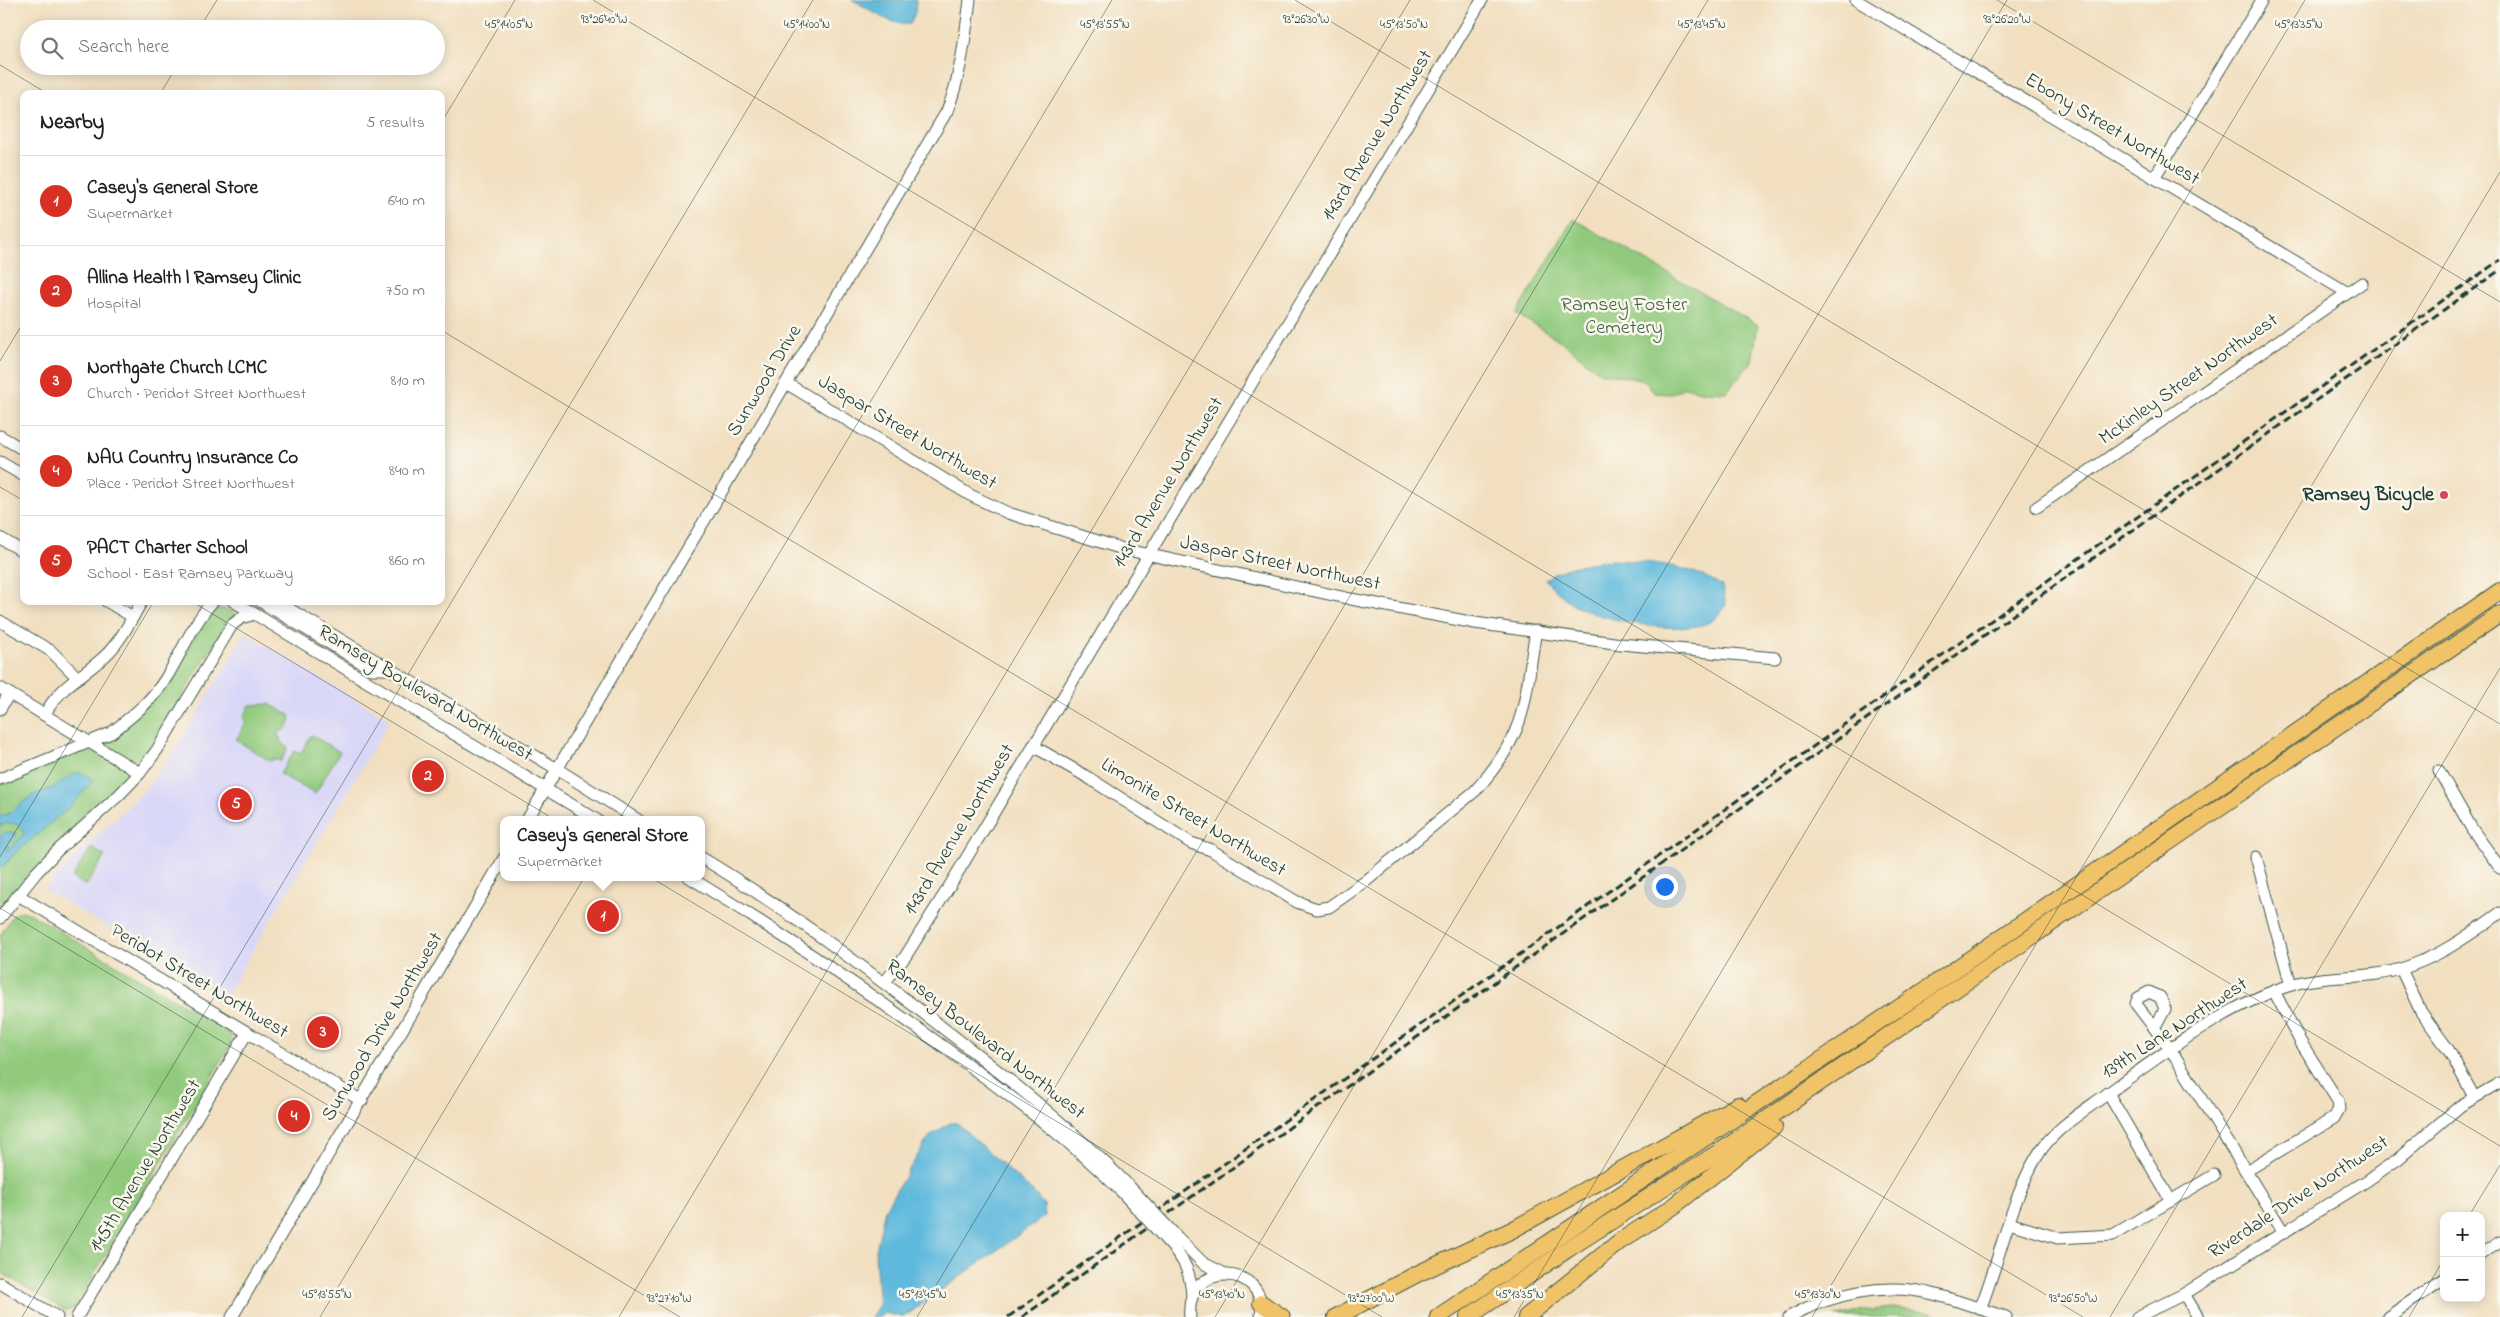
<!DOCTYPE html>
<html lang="en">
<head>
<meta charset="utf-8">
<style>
	:root { --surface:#fff; --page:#f6f6f6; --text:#202124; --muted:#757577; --line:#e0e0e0; --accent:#d93025 }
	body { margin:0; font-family:"Indie Flower",sans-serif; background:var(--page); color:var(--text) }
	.controls { position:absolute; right:15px; bottom:15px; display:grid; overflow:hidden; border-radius:10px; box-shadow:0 2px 12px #0003 }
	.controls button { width:45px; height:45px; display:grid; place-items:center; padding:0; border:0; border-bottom:1px solid var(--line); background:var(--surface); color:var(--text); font:25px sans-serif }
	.you { position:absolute; left:1664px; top:886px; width:18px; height:18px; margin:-12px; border:4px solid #fff; border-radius:50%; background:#1a73e8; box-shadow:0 0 0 8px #1a73e833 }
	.badge { display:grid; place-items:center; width:32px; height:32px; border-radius:50%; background:var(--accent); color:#fff; font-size:16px; font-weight:700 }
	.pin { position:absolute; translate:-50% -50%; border:2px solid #fff; box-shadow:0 1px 5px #0006 }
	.popup { position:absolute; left:500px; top:816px; width:205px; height:65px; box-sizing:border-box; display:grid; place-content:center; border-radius:10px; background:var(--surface); filter:drop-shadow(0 1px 4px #0005); font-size:16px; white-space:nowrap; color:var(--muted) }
	.popup b { font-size:19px; color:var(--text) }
	.popup::after { content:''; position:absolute; left:50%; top:100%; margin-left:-10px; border:10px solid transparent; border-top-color:var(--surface) }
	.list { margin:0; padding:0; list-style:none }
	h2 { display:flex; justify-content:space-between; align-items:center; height:65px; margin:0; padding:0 20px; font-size:21px }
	h2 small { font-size:16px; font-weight:400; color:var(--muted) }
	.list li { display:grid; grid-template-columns:32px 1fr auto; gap:15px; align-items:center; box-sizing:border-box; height:90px; padding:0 20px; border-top:1px solid var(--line) }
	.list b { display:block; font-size:19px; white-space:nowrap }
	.list p { margin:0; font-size:16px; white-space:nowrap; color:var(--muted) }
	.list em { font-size:16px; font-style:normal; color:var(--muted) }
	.icon { flex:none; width:28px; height:28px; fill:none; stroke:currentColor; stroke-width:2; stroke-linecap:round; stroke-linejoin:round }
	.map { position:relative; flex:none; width:2500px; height:1317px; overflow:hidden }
	.search { position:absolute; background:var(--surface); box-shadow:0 2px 12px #0003; left:20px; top:20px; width:425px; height:55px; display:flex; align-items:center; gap:12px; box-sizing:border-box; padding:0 18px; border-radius:28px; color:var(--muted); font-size:19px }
	.panel { position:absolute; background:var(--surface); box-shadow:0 2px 12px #0003; left:20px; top:90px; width:425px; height:515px; border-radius:10px }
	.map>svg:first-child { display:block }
	.built { fill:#d9d7f8 }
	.green { fill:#91ca7d; stroke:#588458 }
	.water { fill:#5fb9dd; stroke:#3f7b88 }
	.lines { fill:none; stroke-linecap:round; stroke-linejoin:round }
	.minor-casing { stroke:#3e5549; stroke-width:13 }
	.highway-casing { stroke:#3e5549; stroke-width:18 }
	.minor { stroke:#fff; stroke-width:11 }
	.highway { stroke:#f1c369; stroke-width:16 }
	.rail { stroke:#1f3d34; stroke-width:3; stroke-dasharray:8 4; stroke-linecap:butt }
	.minor-bridge-casing { stroke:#3e5549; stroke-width:13; stroke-linecap:butt }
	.minor-bridge { stroke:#fff; stroke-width:11 }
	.ticks { fill:none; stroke:#1f3d34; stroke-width:1; stroke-opacity:0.45 }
	.poi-dot { fill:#d1495b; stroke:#fbf7ec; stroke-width:2 }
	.labels { text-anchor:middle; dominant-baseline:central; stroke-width:5; stroke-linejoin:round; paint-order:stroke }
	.street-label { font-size:20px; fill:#1f3d34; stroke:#fbf7ec }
	.park-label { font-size:20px; fill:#3c6046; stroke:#fbf7ec }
	.poi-label { font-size:20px; font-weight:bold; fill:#1f3d34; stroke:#fbf7ec; text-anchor:end }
	.ticks-label { font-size:12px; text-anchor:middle; fill:#1f3d34; stroke:#fbf7ec; stroke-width:5; stroke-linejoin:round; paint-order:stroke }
</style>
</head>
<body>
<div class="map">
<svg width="2500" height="1317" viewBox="0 0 2500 1317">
	<rect width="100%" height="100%" fill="#fbf7ec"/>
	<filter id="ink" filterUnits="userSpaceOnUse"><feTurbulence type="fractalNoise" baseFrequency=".02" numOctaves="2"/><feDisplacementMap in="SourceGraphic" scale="10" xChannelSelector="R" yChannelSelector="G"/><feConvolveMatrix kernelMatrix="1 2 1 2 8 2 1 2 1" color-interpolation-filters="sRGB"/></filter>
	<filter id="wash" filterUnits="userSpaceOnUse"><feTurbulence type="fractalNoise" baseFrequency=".0096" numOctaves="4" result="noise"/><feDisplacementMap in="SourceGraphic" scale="20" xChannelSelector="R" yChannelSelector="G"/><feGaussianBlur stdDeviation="1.12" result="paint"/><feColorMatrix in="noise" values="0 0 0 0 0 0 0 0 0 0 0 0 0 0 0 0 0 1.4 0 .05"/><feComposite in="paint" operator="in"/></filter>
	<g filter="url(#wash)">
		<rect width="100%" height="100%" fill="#f1dfc0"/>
		<path class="built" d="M245,633l145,87 -165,277 -180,-107 1,-3 32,-34 66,-61 31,-42z"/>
		<g class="green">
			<path d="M1573,219l185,106 -6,37 -26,30 -26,-1 -15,-4 -14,7 -17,-1 -8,-12 -47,-9 -35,-29 -48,-29z"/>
			<path d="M218,608l14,3 2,5 -7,6 -80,132 -28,34 -119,123v-126l111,-48 60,-60 38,-63z"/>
			<path d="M269,704l21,11c2,8 -2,11 -7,16h-6l5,13 6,3 -7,14 -7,-2 -4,2 -34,-21 9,-16 -1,-7 6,-12z"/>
			<path d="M311,735l29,17 -25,42 -35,-20 14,-23 6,3z"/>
			<path d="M91,848l14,8 -19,30 -14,-9z"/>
			<path d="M21,911l8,2 200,119 2,6 -1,8 -156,262 -8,3 -66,-39v-336l13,-21z"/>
			<path d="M1892,1308l36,4 15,5h-108l19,-5z"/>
		</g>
		<g class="water">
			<path d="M852,0h64l-1,13 -5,11c-21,2 -40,-16 -58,-24z"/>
			<path d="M1611,560c37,1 80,5 111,26l4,19c-4,5 -8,11 -13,15 -24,18 -114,0 -138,-15 -12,-7 -21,-16 -30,-26 20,-13 42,-16 66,-19z"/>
			<path d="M77,772l13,5 2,5 -20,23 -58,49 -11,13 -3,-2v-28l5,-5 11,1v4l-8,8v6l16,-17 -4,-8c-7,-3 -14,-5 -20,1v-11l10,-3 21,-17 23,-9z"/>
			<path d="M950,1123h7l79,72 8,10 1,11 -141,101 -20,-4 -4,4h-9l8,-12 -4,-49 10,-47 44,-72z"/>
		</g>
	</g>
	<g filter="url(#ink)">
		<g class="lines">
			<g class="minor-casing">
				<g id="minor">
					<path d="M1856,0l492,293"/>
					<path d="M2154,178l108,-178"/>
					<path d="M786,383l184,112 38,18 115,36 228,50 124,24 146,21 154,14"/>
					<path d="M0,436l24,14"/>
					<path d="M0,462l24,14"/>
					<path d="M2037,507l325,-224"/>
					<path d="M0,538l24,14"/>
					<path d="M106,601l27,16"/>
					<path d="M233,601l364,219"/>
					<path d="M260,601l112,68h17"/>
					<path d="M276,601l281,168 81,51"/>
					<path d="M0,621l51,30 26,26"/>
					<path d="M0,688l140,85"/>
					<path d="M0,709l9,-15"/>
					<path d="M44,715c19,-32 36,-36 61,-59 16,-15 26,-36 37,-55"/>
					<path d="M1033,746l51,29 107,68 20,7 86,52 20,7 12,-2 37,-26 109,-90c21,-23 41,-52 48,-83 6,-25 8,-51 13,-77"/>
					<path d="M2439,771l33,58 28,39"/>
					<path d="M0,779l111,-46c20,-16 41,-32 55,-55 15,-24 27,-55 47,-77"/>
					<path d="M527,820l420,-709c14,-35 18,-74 23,-111"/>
					<path d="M2256,857l35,128"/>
					<path d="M702,858c75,45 145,97 215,150 73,56 146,112 212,178"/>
					<path d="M689,877c89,54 175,112 259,173 61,45 120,88 173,141"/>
					<path d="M18,895l344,206"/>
					<path d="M0,918l36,-45 21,-22 62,-56 21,-22 17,-23 75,-125 9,-7 14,-4"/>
					<path d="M2401,969l20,43 27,37 26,48"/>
					<path d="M884,983l21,-26 44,-70 533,-887"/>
					<path d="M2153,1025l5,-3 7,-13 -5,-12 -11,-5 -11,6 -2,6 35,46 113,183"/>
					<path d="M2108,1093l63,108"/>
					<path d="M2246,1171l88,-53 5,-9 -1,-8 -38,-60 -26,-50"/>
					<path d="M2009,1223l49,15 55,-3 101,-60"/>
					<path d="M1177,1237l26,26 22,11"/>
					<path d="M1169,1243c16,17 22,31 23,54"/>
					<path d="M2481,1254l19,-12"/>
					<path d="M0,1283l57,34"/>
					<path d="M2184,1294l14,23"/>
					<path d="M1980,1309c20,-49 32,-116 61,-159 16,-23 43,-39 66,-56 55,-40 125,-93 191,-111 25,-7 53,-5 79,-9 46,-6 86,-34 123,-61"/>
					<path d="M77,1317l170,-284"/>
					<path d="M232,1317l272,-459"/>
					<path d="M1190,1317c-6,-57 79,-55 71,0"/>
					<path d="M1789,1317c43,-24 96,-35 144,-23 25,6 49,16 73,23"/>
					<path d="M2137,1317l47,-23 184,-114 30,-21 62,-53 40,-23"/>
					<path d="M2388,1317l56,-38"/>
				</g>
			</g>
			<g class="highway-casing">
				<g id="highway">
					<path d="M1261,1303l21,14"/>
					<path d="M1336,1317l81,-43 95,-44 226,-125"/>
					<path d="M1438,1317l489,-328 573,-398"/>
					<path d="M1468,1317l100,-68 154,-99 778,-536"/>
					<path d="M1526,1317l93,-75 55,-36 100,-79"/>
				</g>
			</g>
			<use href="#minor" class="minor"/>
			<use href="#highway" class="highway"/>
			<g class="rail">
				<path d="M1008,1317l1492,-1057"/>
				<path d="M1022,1317l1478,-1047"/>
			</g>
			<g class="minor-bridge-casing">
				<g id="minor-bridge">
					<path d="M1129,1186l48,51"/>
					<path d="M1121,1191l48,52"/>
				</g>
			</g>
			<use href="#minor-bridge" class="minor-bridge"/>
		</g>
	</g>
	<path class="ticks" d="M593,0l1907,1146M1295,0l1205,724M1997,0l503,302M199,29l18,-29M0,65l48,29M160,94l17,-28M441,123l74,-123M441,330l1642,987M0,361l24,-40M0,487l24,14M191,601l1191,716M0,857l154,-256M0,908l680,409M2469,1216l31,-51M22,1317l791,-1317M320,1317l792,-1317M619,1317l791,-1317M917,1317l791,-1317M1215,1317l792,-1317M1514,1317l791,-1317M1812,1317l688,-1145M2110,1317l390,-649M2409,1317l35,-58"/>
	<circle class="poi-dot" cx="2444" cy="495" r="5"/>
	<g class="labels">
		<g class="street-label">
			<text transform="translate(2112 130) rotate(31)">Ebony Street Northwest</text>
			<text transform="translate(1378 136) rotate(-59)">143rd Avenue Northwest</text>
			<text transform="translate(2189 380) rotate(-35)">McKinley Street Northwest</text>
			<text transform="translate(765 381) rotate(-59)">Sunwood Drive</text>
			<text transform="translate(907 433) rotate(31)">Jaspar Street Northwest</text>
			<text transform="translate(1169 483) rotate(-59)">143rd Avenue Northwest</text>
			<text transform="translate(1280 564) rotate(12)">Jaspar Street Northwest</text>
			<text transform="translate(425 694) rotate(31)">Ramsey Boulevard Northwest</text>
			<text transform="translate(1193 818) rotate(31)">Limonite Street Northwest</text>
			<text transform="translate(960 830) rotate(-59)">143rd Avenue Northwest</text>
			<text transform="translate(199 982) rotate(31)">Peridot Street Northwest</text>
			<text transform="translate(383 1027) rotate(-59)">Sunwood Drive Northwest</text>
			<text transform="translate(2175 1029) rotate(-33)">139th Lane Northwest</text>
			<text transform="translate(985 1040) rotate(38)">Ramsey Boulevard Northwest</text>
			<text transform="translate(146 1166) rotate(-59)">145th Avenue Northwest</text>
			<text transform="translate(2299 1198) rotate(-33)">Riverdale Drive Northwest</text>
		</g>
		<g class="park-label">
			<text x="1624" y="305">Ramsey Foster<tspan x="1624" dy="23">Cemetery</tspan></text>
		</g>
		<g class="poi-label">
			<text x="2434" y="495">Ramsey Bicycle</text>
		</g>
	</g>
	<g class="ticks-label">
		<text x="604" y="23">93°26'40"W</text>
		<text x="2007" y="23">93°26'20"W</text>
		<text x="1306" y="23">93°26'30"W</text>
		<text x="509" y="28">45°14'05"N</text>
		<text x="807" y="28">45°14'00"N</text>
		<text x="1105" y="28">45°13'55"N</text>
		<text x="1404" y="28">45°13'50"N</text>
		<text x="1702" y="28">45°13'45"N</text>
		<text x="2299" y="28">45°13'35"N</text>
		<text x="327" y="1298">45°13'55"N</text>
		<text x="923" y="1298">45°13'45"N</text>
		<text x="1222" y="1298">45°13'40"N</text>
		<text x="1520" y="1298">45°13'35"N</text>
		<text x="1818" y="1298">45°13'30"N</text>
		<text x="669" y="1302">93°27'10"W</text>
		<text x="1371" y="1302">93°27'00"W</text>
		<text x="2073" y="1302">93°26'50"W</text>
	</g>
</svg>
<div class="controls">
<button>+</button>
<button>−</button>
</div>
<div class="you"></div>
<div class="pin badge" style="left:603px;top:916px">1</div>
<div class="popup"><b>Casey's General Store</b>Supermarket</div>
<div class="pin badge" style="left:428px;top:776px">2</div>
<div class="pin badge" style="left:323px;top:1032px">3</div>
<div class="pin badge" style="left:294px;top:1116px">4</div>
<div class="pin badge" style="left:236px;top:804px">5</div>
<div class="search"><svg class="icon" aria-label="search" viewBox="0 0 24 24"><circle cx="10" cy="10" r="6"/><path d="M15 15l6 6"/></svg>Search here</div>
<section class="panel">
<h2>Nearby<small>5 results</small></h2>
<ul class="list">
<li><span class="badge">1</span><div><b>Casey's General Store</b><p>Supermarket</p></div><em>640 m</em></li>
<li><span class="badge">2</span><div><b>Allina Health | Ramsey Clinic</b><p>Hospital</p></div><em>750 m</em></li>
<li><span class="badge">3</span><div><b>Northgate Church LCMC</b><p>Church · Peridot Street Northwest</p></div><em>810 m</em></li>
<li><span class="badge">4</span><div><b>NAU Country Insurance Co</b><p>Place · Peridot Street Northwest</p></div><em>840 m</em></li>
<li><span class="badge">5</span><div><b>PACT Charter School</b><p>School · East Ramsey Parkway</p></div><em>860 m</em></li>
</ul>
</section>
</div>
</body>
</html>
